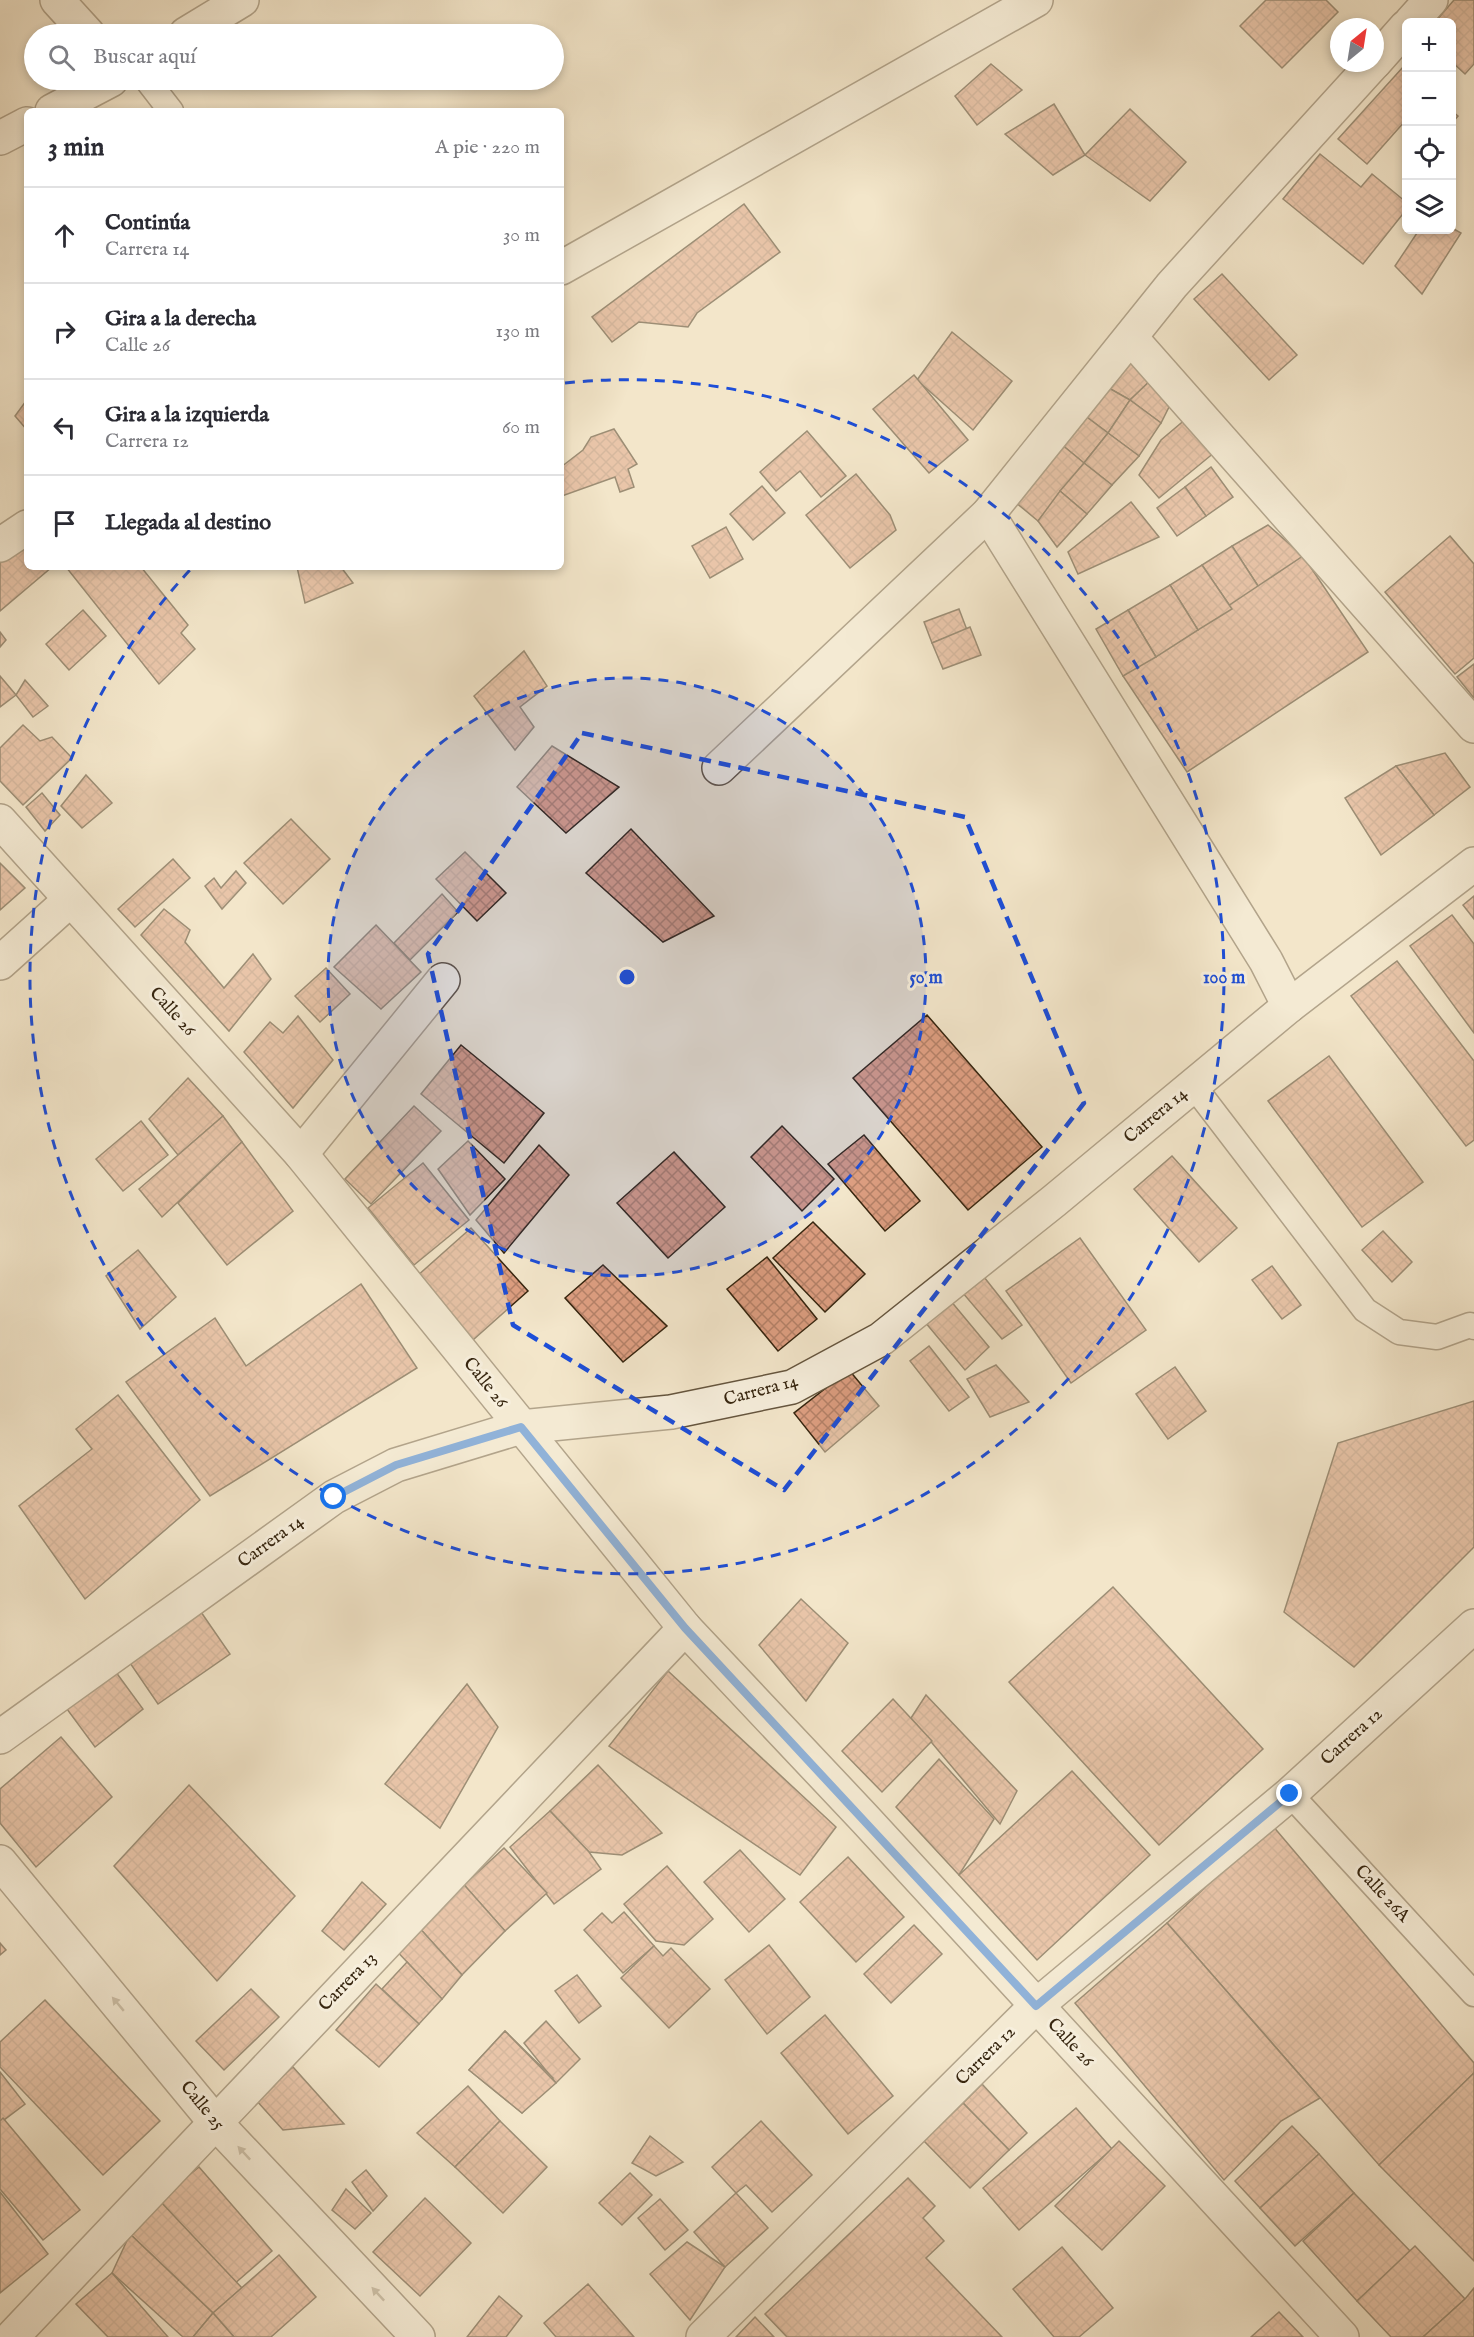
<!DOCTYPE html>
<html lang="es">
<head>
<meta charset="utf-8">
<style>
	:root { --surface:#fff; --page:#f7f7f7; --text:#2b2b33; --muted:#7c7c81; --line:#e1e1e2 }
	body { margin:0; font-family:"IM FELL English",serif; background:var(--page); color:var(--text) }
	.controls { position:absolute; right:18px; top:18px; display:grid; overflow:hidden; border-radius:9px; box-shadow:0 3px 9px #0003 }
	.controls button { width:54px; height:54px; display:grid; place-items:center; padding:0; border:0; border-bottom:2px solid var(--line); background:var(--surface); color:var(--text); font:30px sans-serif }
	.compass { position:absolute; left:1330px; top:18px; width:54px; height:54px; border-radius:50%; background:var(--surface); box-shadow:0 3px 9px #0003; rotate:30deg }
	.stop { position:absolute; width:18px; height:18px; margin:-14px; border:4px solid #1a73e8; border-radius:50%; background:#fff }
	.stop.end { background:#1a73e8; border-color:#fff; box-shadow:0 2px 6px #0008 }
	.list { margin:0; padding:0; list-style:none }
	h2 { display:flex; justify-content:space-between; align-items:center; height:78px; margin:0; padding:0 24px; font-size:26px }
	h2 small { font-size:20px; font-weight:400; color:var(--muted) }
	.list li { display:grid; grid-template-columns:39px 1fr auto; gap:18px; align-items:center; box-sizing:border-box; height:96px; padding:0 24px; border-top:2px solid var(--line) }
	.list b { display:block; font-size:22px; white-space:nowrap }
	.list p { margin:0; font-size:20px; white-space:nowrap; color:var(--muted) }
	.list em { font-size:20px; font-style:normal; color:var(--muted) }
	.icon { flex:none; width:33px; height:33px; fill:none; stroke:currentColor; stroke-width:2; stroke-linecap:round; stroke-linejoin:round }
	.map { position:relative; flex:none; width:1474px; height:2337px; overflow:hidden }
	.search { position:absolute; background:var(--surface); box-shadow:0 3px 9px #0003; left:24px; top:24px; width:540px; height:66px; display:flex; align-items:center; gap:15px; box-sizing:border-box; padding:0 21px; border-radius:33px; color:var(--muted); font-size:22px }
	.panel { position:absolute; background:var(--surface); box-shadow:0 3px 9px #0003; left:24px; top:108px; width:540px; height:462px; border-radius:9px }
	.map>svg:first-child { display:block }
	.building { fill:url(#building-cross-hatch); stroke:#36250f; stroke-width:1.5 }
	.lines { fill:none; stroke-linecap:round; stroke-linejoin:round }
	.service-casing { stroke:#65553e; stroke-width:27 }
	.minor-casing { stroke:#65553e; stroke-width:36 }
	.service { stroke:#f7efdd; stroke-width:24 }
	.minor { stroke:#f7efdd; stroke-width:33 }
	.oneway { fill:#a09480 }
	.route { stroke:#1a73e8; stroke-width:8 }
	.marked { fill:none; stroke:#1d4ed8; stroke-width:4.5; stroke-dasharray:12 8; stroke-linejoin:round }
	.ring { fill:none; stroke:#1d4ed8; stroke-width:3; stroke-dasharray:10 8 }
	.labels { text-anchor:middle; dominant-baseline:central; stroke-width:6; stroke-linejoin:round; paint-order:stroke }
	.street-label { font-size:18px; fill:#36250f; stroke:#f7efdd }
	.centre { fill:#1d4ed8; stroke:#f7efdd; stroke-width:3 }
	.ring-label { font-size:18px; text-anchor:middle; font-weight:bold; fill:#1d4ed8; stroke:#f7efdd; stroke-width:6; stroke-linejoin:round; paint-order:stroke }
</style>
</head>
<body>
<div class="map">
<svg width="1474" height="2337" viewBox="0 0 1474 2337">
	<defs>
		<pattern id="building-cross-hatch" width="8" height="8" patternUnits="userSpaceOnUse" patternTransform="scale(1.5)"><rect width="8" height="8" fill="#dd9e81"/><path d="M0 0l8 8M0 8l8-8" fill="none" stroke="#b48168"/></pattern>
	</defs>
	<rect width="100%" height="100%" fill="#f3e6cb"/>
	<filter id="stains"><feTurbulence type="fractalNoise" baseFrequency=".00333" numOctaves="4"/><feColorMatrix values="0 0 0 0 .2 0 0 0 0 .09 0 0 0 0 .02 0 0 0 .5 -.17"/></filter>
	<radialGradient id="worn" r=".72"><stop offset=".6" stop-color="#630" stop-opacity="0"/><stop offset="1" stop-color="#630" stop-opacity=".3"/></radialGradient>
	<g class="building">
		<path d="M1266,0h60l12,12 -56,56 -42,-42z"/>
		<path d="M1454,0h20v64l-9,10 -13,-12v-40h-17z"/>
		<path d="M991,64l31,26 -45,35 -22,-29z"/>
		<path d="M1403,67l3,3v50l-39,44 -29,-25z"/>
		<path d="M1054,104l31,51 -32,20 -48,-41z"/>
		<path d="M1130,109l56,53 -36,39 -65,-46z"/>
		<path d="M1452,111l6,5 -6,7z"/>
		<path d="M1320,154l41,33 11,-13 34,28v8l-43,54 -80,-65z"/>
		<path d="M744,204l36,48 -83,61 -9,14 -49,-5 -27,20 -20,-25z"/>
		<path d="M1452,228l9,5 -39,61 -27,-28 22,-33 35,-3z"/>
		<path d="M1222,274l75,81 -28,25 -75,-81z"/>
		<path d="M952,332l60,49 -39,49 -56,-50z"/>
		<path d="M1130,360l22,19 -22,21 -23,-13z"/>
		<path d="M914,375l54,65 -39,33 -56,-64z"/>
		<path d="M1152,379l17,28 -8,16 -31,-23z"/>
		<path d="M1107,387l23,13 -22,33 -24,-18z"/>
		<path d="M1130,400l31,23 -22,33 -31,-23z"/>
		<path d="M26,401h1v29l-12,-14z"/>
		<path d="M1084,415l24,18 -24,30 -23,-19z"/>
		<path d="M1187,418l28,34 -56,46 -20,-23 22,-35z"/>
		<path d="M614,429l23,35 -9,5 6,18 -14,5 -5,-15 -53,19 -1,-29 22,-17 8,-13z"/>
		<path d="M807,431l39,45 -25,21 -21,-26 -24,20 -16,-19z"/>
		<path d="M1108,433l31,23 -27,29 -28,-22z"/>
		<path d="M1061,444l23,19 -46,58 -24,-20z"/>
		<path d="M1084,463l28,22 -25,29 -27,-23z"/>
		<path d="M1211,467l22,30 -27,19 -21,-29z"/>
		<path d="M856,474l34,41 6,15 -46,38 -44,-53z"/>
		<path d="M762,486l23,27 -32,27 -23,-26z"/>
		<path d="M1185,487l21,29 -29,20 -20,-28z"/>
		<path d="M1060,491l27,23 -30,33 -19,-26z"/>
		<path d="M1131,502l28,35 -81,37 -10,-22z"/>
		<path d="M1268,525l35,31 -43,33 -28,-43z"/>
		<path d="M726,527l17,32 -33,19 -18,-32z"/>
		<path d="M27,533v34h25l-52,44v-54z"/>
		<path d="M1450,536l24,28v94l-19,16 -70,-82z"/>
		<path d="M1232,546l28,43 -28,20 -30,-44z"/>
		<path d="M1303,556l65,96 -181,120 -64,-96z"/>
		<path d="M1202,565l30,44 -34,21 -28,-45z"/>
		<path d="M66,567h75l47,58 -7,8 14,16 -36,35z"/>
		<path d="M297,567h44l12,16 -48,20z"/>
		<path d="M1170,585l28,45 -42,27 -28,-47z"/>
		<path d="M959,609l8,21 -35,13 -8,-21z"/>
		<path d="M83,610l23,26 -37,34 -23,-26z"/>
		<path d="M1128,610l28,47 -33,19 -27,-47z"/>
		<path d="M970,627l11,28 -38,14 -11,-26z"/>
		<path d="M0,632l6,8 -6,7z"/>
		<path d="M524,651l23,35 -27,21 14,20 -19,23 -41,-54z"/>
		<path d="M1474,664v34l-17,-21z"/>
		<path d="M0,676l16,19 -16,12z"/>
		<path d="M25,680l23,26 -15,11 -17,-22z"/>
		<path d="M23,725l17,16 12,-4 20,21 -49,47 -23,-24v-33z"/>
		<path d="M552,746l67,41 -53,46 -49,-46z"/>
		<path d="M1445,753l25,34 -36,28 -38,-49z"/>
		<path d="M1396,766l38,49 -53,40 -36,-57z"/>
		<path d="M86,775l26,28 -30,25 -21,-22z"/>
		<path d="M42,793l18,22 -15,16 -19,-24z"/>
		<path d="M291,819l39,40 -47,45 -39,-41z"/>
		<path d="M631,829l83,87 -51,26 -77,-69z"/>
		<path d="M465,852l41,41 -29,28 -41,-42z"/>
		<path d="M173,859l17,19 -55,49 -17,-18z"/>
		<path d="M0,863l25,25 -25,22z"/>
		<path d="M236,871l10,12 -24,26 -17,-23 9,-8 7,10z"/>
		<path d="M442,894l16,18 -48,48 -16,-17z"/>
		<path d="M1474,896v23l-11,-14z"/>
		<path d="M164,909l26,21 -5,12 39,46 29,-34 18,25 -42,52 -88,-96z"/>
		<path d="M1452,915l22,29v89l-64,-87z"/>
		<path d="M376,925l45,47 -40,37 -47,-42z"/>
		<path d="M1397,961l77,100v79l-8,6 -115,-150z"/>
		<path d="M326,968l24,26 -30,28 -25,-26z"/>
		<path d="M927,1015l115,132 -74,63 -115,-132z"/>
		<path d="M298,1016l35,44 -40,48 -49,-56 26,-30 13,11z"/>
		<path d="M461,1045l83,68 -40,50 -83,-69z"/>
		<path d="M1329,1056l94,126 -61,45 -94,-126z"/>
		<path d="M188,1078l35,38 -45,39 -29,-36z"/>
		<path d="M414,1106l27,25 -70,73 -26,-25z"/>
		<path d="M223,1116l19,26 -80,75 -23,-28z"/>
		<path d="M141,1121l27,34 -45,36 -27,-32z"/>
		<path d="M782,1126l52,53 -32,32 -51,-54z"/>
		<path d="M864,1135l56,66 -35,30 -57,-67z"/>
		<path d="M468,1141l37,38 -35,36 -32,-46z"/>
		<path d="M242,1142l51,69 -66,54 -49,-62z"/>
		<path d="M539,1145l30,30 -65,78 -28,-33z"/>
		<path d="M674,1152l51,55 -57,51 -51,-55z"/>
		<path d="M1172,1156l65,72 -38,34 -65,-73z"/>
		<path d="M423,1163l46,57 -55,45 -46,-57z"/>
		<path d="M813,1222l52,52 -40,38 -52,-54z"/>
		<path d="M471,1228l57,63 -55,49 -57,-63z"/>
		<path d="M1383,1231l29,31 -20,20 -30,-32z"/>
		<path d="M1080,1238l66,92 -75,53 -65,-92z"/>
		<path d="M138,1250l38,47 -36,32 -34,-53z"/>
		<path d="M767,1257l50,62 -39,32 -51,-62z"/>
		<path d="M603,1265l64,61 -44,36 -58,-64z"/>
		<path d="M1272,1266l29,39 -19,14 -30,-39z"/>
		<path d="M984,1277l38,48 -20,14 -40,-47z"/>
		<path d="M361,1284l56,84 -207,128 -84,-114 89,-64 31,48z"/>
		<path d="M950,1300l39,47 -24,23 -40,-48z"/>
		<path d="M929,1346l40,51 -20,14 -39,-50z"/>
		<path d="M996,1365l33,37 -39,15 -23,-38z"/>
		<path d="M1175,1367l31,44 -38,28 -32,-45z"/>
		<path d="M849,1370l30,36 -54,46 -31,-39z"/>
		<path d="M118,1395l82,105 -115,99 -66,-93 73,-57 -16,-20z"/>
		<path d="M1474,1401v146l-120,120 -70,-55 54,-169z"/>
		<path d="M1113,1587l150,162 -104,96 -150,-163z"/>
		<path d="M801,1599l47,44 -42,58 -47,-56z"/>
		<path d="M201,1612l29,42 -72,50 -28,-41z"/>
		<path d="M110,1664l33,45 -48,38 -34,-46z"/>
		<path d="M668,1671l168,156 -36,48 -191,-129z"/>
		<path d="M467,1684l31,43 -58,101 -55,-44z"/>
		<path d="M926,1695l91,96 -17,33 -89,-106z"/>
		<path d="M893,1699l39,42 -50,51 -40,-41z"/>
		<path d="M61,1737l51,60 -76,70 -36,-44v-34z"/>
		<path d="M939,1759l55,60 -35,56 -63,-68z"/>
		<path d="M598,1765l64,68 -40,22 -33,-3 -39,-41z"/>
		<path d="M1072,1771l78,84 -113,105 -78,-85z"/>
		<path d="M189,1785l106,111 -78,85 -103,-115z"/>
		<path d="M550,1811l39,41 12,17 -47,35 -44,-57z"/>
		<path d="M1272,1825l202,238v10l-95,92 -212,-242z"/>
		<path d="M504,1848l43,45 -42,38 -41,-46z"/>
		<path d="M740,1850l45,49 -36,33 -45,-50z"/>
		<path d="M848,1857l56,60 -48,45 -56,-60z"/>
		<path d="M667,1866l46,53 -29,26 -28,-4 -32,-37z"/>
		<path d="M459,1879l46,52 -43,44 -47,-52z"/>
		<path d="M362,1882l24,22 -42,46 -22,-19z"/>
		<path d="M624,1912l30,34 -31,27 -39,-43 18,-17 10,10z"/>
		<path d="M415,1923l47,52 -20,24 -50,-53z"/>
		<path d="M1167,1923l153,175 -39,23 -57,59 -149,-177z"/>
		<path d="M914,1925l28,29 -51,49 -27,-29z"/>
		<path d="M0,1943l6,7 -6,5z"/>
		<path d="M769,1945l41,52 -43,37 -42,-54z"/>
		<path d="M654,1946l9,10 8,-8 39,41 -41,39 -48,-50z"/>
		<path d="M407,1962l35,37 -23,25 -37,-35z"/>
		<path d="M577,1975l24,31 -22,17 -24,-32z"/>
		<path d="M376,1984l43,40 -40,43 -43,-37z"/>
		<path d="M251,1989l28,28 -55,53 -28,-29z"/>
		<path d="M45,2000l115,121 -57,54 -103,-108v-25z"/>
		<path d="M825,2015l68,81 -45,38 -67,-81z"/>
		<path d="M546,2021l34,38 -24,24 -32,-40z"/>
		<path d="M505,2031l48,47 -31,35 -53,-43z"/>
		<path d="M505,2031l51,52 -34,30 -53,-43z"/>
		<path d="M293,2067l51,57 -61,6 -27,-30z"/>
		<path d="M0,2072l25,32 -25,19z"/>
		<path d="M1474,2073v188l-95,-96z"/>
		<path d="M982,2084l45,49 -18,17 -46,-47z"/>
		<path d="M468,2086l32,35 -45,46 -38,-34z"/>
		<path d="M963,2103l46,47 -39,38 -46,-47z"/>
		<path d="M1076,2108l36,41 -93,81 -36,-42z"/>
		<path d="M3,2118l77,92 -37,30 -43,-51v-68z"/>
		<path d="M500,2121l47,46 -44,46 -48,-46z"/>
		<path d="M761,2121l51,54 -40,37 -26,-27 -10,8 -24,-26z"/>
		<path d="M1292,2126l27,28 -59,54 -25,-27z"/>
		<path d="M650,2136l33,26 -27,14 -24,-13z"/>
		<path d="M1119,2141l46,45 -63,64 -47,-44z"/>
		<path d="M1319,2154l35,39 -59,53 -35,-38z"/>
		<path d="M199,2167l73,84 -39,34 -74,-85z"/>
		<path d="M366,2170l21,26 -14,15 -21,-29z"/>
		<path d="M630,2173l22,22 -30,30 -23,-22z"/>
		<path d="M908,2178l27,28 -12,12 21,23 -18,17 76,79h-215l-22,-23z"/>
		<path d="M346,2189l25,24 -16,16 -23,-19z"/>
		<path d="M0,2192l48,62 -48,39z"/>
		<path d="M736,2193l32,35 -43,39 -31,-35z"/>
		<path d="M1354,2193l57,59 -54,49 -54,-60z"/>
		<path d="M425,2198l46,45 -51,53 -47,-44z"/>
		<path d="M660,2199l28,31 -23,20 -27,-32z"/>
		<path d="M159,2200l83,88 -29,25 -83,-79z"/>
		<path d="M130,2234l83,79 -20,24h-10l-71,-64z"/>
		<path d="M687,2242l38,25 -35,53 -40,-46z"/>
		<path d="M1415,2246l50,53 -42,38h-32l-34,-36z"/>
		<path d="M1062,2247l51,61 -34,29h-25l-41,-48z"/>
		<path d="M279,2255l37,42 -45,40h-37l-21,-24z"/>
		<path d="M112,2273l56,64h-60l-32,-33z"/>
		<path d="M588,2284l46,53h-78l-12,-14z"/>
		<path d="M1474,2288v49h-51l42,-38z"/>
		<path d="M499,2296l23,20 -16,21h-39z"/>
		<path d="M1279,2312l24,25h-52z"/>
		<path d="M213,2313l21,24h-41z"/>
		<path d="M755,2317l19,20h-38z"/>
	</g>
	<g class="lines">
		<g class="service-casing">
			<g id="service">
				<path d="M147,80l24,31"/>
				<path d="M1193,1085l172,225 34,22 38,5 33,-12 4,2"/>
				<path d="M1290,1794l184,200"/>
			</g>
		</g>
		<g class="minor-casing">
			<g id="minor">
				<path d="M57,0l31,34"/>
				<path d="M1411,22l20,-22"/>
				<path d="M186,34l56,-34"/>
				<path d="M1375,62l31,-35"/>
				<path d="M52,111l59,-31"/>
				<path d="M0,138l27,-14"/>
				<path d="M561,268l475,-268"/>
				<path d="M1131,338l343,388"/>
				<path d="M988,514l278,447 23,45"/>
				<path d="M0,545l27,-18"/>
				<path d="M719,768l269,-254 184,-229 202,-222"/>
				<path d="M0,821l301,333 384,474 180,191 477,518"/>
				<path d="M0,963l70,-63"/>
				<path d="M301,1154l142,-174"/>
				<path d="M0,1737l334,-240 62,-32 125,-38 150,-15 121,-25 89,-48 173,-138 235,-195 185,-142"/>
				<path d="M0,1862l215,260 203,215"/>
				<path d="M12,2337l673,-709"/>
				<path d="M703,2337l333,-331 254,-212 184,-168"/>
			</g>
		</g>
		<use href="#service" class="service"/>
		<use href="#minor" class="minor"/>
	</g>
	<defs><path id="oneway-solid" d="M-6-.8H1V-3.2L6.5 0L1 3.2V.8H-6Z" transform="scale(1.5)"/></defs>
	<g class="oneway">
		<use href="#oneway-solid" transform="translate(118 2004) rotate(-130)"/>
		<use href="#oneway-solid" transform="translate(244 2153) rotate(-133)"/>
		<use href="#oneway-solid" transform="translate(378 2294) rotate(-133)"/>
	</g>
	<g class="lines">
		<path class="route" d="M334,1497l62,-32 125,-38 164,201 351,378 254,-212"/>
	</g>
	<path d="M0 0H1474V2337H0ZM582,733l383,84 119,286 -300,387 -271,-165 -85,-371z" fill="#f3e6cb" fill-opacity=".55" fill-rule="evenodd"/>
	<path class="marked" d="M582,733l383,84 119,286 -300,387 -271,-165 -85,-371z"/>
	<circle cx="627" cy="977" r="299" fill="#1d4ed8" fill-opacity=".12"/>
	<g class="ring">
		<circle cx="627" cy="977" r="299"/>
		<path d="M565 383A597 597 0 1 1 190 570"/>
	</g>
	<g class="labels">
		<g class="street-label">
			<text transform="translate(172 1012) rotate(48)">Calle 26</text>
			<text transform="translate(1156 1116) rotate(-40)">Carrera 14</text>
			<text transform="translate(485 1383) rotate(51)">Calle 26</text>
			<text transform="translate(761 1391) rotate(-15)">Carrera 14</text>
			<text transform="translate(271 1542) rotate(-36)">Carrera 14</text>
			<text transform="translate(1352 1737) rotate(-42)">Carrera 12</text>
			<text transform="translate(1382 1894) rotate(47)">Calle 26A</text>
			<text transform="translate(348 1982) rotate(-46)">Carrera 13</text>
			<text transform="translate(1070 2043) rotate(47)">Calle 26</text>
			<text transform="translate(986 2056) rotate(-45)">Carrera 12</text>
			<text transform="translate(202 2106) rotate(50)">Calle 25</text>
		</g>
	</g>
	<circle cx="627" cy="977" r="9" class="centre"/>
	<g class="ring-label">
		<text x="926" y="983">50 m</text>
		<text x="1224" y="983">100 m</text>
	</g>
	<rect width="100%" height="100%" filter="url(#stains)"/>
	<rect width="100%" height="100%" fill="url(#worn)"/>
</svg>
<div class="controls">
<button>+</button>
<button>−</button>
<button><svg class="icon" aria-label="locate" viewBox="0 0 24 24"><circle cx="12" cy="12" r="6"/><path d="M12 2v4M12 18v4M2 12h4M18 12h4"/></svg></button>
<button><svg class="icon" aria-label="layers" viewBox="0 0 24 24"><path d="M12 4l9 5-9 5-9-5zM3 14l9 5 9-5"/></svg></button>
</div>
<svg class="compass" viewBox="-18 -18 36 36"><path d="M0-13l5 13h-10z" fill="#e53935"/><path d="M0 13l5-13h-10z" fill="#7c7c81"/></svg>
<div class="stop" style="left:334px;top:1497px"></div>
<div class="stop end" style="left:1290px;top:1794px"></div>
<div class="search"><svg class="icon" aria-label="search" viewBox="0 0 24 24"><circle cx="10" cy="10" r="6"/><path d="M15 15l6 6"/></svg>Buscar aquí</div>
<section class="panel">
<h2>3 min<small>A pie · 220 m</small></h2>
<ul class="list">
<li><svg class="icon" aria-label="ahead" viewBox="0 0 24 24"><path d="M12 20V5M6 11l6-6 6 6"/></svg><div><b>Continúa</b><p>Carrera 14</p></div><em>30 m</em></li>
<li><svg class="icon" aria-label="right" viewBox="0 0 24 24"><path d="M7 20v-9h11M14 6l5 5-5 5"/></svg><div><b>Gira a la derecha</b><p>Calle 26</p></div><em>130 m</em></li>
<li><svg class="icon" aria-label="left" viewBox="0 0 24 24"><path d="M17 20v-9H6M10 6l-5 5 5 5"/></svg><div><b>Gira a la izquierda</b><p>Carrera 12</p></div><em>60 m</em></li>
<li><svg class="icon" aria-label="arrive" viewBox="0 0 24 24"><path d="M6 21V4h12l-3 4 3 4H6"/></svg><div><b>Llegada al destino</b></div></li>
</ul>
</section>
</div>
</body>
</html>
